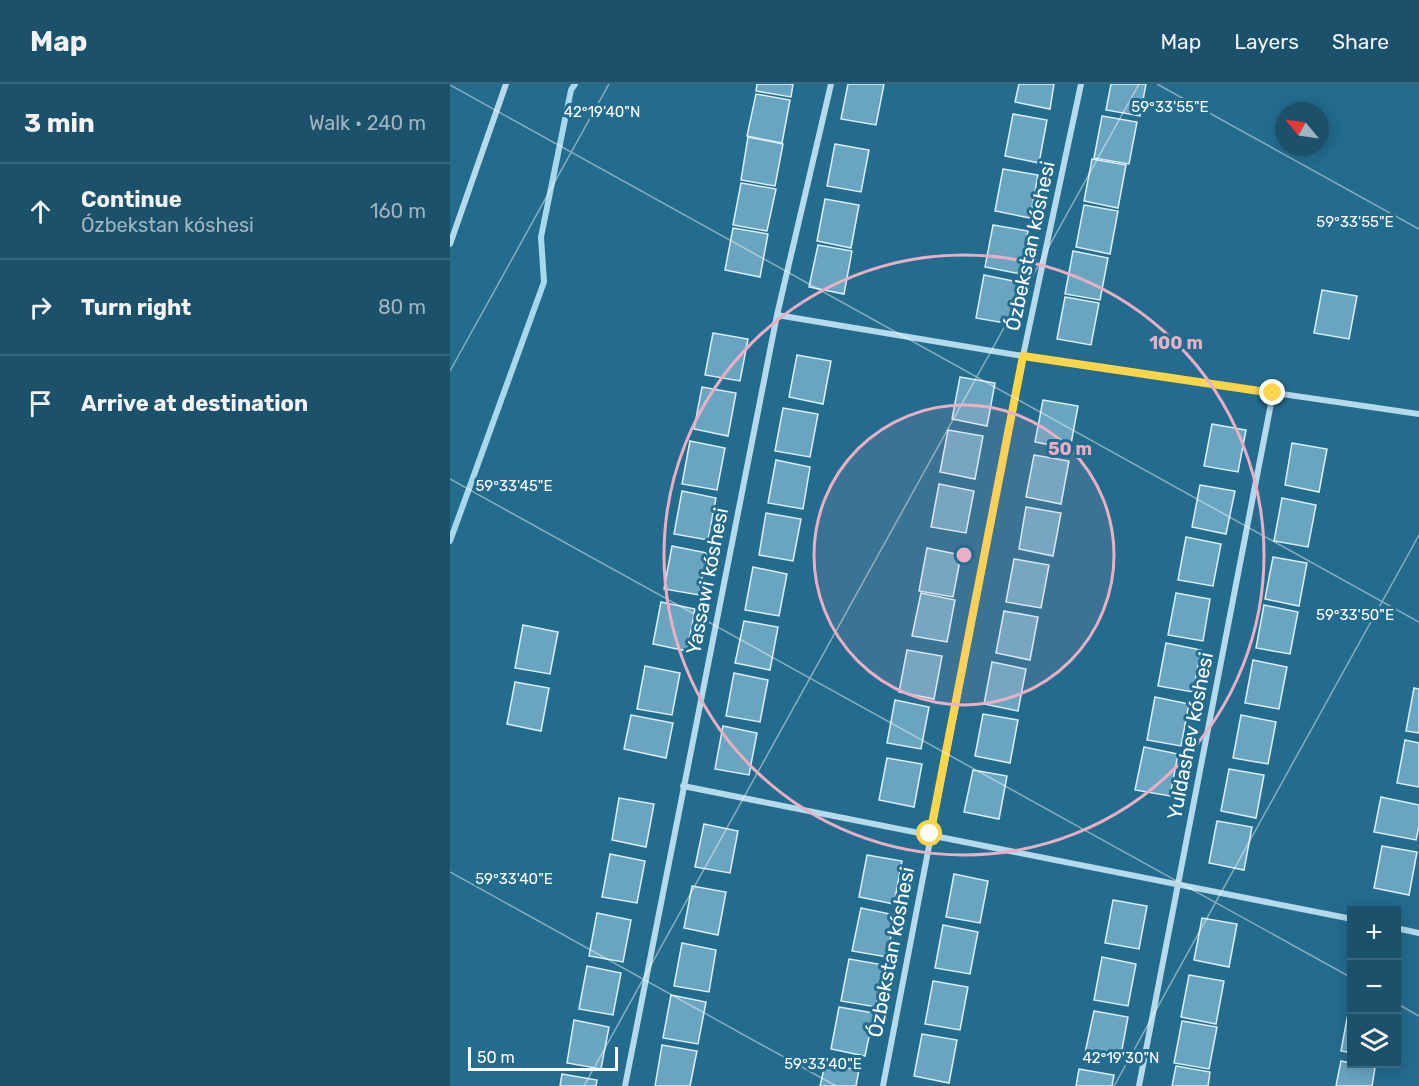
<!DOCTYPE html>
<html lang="en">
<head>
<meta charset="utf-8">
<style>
	:root { --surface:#1b516a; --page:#285b72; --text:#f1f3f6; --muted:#a0b5c1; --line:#39687e }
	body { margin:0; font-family:Rubik,sans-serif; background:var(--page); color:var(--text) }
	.controls { position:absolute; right:18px; bottom:18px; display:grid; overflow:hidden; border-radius:0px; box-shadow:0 3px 15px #0003 }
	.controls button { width:54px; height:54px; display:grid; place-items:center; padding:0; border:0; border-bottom:2px solid var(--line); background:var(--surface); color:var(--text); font:30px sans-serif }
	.compass { position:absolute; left:825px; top:18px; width:54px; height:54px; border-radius:50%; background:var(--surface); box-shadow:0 3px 15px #0003; rotate:299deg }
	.scale { position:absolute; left:18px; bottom:15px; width:150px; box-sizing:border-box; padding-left:6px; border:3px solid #fff; border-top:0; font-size:16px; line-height:21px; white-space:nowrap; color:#fff; -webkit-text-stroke:4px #246c8e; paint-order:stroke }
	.stop { position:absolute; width:18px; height:18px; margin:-14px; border:4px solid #ffd54a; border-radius:50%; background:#fff }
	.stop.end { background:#ffd54a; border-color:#fff; box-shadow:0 2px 6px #0008 }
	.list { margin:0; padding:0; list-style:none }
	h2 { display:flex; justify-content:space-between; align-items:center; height:78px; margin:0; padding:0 24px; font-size:26px }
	h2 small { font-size:20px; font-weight:400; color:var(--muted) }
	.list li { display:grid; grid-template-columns:39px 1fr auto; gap:18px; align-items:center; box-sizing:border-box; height:96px; padding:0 24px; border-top:2px solid var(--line) }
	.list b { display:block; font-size:22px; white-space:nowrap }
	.list p { margin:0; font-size:20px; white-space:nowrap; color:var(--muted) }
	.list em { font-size:20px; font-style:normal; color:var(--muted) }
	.icon { flex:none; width:33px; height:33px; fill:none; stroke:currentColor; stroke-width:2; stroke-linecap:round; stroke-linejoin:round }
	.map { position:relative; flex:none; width:969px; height:1002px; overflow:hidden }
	header { display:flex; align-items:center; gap:36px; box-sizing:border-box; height:84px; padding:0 30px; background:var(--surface); border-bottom:2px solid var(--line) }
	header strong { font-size:28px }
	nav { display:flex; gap:33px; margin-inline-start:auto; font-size:21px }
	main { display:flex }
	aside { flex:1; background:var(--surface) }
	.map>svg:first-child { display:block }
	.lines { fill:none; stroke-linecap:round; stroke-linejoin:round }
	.stream { stroke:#a8d8ec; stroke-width:6 }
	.building { fill:#69a5c1; stroke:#d9eff8; stroke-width:1.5 }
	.street { stroke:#b4daeb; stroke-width:6 }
	.route { stroke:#ffd54a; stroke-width:8 }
	.ticks { fill:none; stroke:#fff; stroke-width:1.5; stroke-opacity:0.45 }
	.ring { fill:none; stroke:#eaaec6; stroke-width:3 }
	.labels { text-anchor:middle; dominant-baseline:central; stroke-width:6; stroke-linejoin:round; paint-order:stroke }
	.street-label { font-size:20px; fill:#fff; stroke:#246c8e }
	.ticks-label { font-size:15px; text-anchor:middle; fill:#fff; stroke:#246c8e; stroke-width:6; stroke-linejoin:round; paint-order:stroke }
	.centre { fill:#eaaec6; stroke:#246c8e; stroke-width:3 }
	.ring-label { font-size:18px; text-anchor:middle; font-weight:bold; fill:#eaaec6; stroke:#246c8e; stroke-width:6; stroke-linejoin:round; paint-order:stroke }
</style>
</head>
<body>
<header>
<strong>Map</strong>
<nav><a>Map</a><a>Layers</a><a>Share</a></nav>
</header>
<main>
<aside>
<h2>3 min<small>Walk · 240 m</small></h2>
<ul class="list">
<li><svg class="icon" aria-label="ahead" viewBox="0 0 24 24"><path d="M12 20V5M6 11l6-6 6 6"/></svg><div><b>Continue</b><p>Ózbekstan kóshesi</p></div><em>160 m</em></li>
<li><svg class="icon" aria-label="right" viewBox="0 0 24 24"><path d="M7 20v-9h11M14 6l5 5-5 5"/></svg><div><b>Turn right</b></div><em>80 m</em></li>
<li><svg class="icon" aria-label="arrive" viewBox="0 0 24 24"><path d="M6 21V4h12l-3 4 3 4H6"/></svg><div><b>Arrive at destination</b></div></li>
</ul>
</aside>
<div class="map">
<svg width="969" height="1002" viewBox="0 0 969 1002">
	<rect width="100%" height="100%" fill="#246c8e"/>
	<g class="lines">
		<path class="stream" d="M0,457l94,-259 -3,-45 30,-147 4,-6"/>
	</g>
	<g class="building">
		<path d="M307,0h36l-2,13 -35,-6z"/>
		<path d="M398,0h36l-8,41 -35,-6z"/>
		<path d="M569,0h35l-4,25 -35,-7z"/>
		<path d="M661,0h35l-6,32 -34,-6z"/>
		<path d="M306,10l34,6 -8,43 -35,-7z"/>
		<path d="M563,30l34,6 -8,43 -34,-7z"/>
		<path d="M652,32l35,6 -8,42 -35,-6z"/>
		<path d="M298,53l35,7 -8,42 -34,-6z"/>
		<path d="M385,60l34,6 -8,42 -34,-6z"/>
		<path d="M642,75l34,6 -8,43 -34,-7z"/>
		<path d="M553,85l35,6 -8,43 -35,-7z"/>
		<path d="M291,99l35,6 -9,42 -34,-6z"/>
		<path d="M375,115l34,6 -8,43 -34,-7z"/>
		<path d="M634,121l34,6 -8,43 -34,-7z"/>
		<path d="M543,141l35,6 -8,43 -35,-7z"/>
		<path d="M283,144l35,6 -8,43 -35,-7z"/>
		<path d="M368,161l34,6 -8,43 -35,-7z"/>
		<path d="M623,167l35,7 -8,42 -35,-6z"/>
		<path d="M534,191l34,7 -8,42 -34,-6z"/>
		<path d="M872,206l35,6 -8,43 -35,-6z"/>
		<path d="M615,213l34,6 -8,42 -34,-6z"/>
		<path d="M263,249l35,6 -8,42 -35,-6z"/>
		<path d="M347,271l34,6 -8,43 -34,-7z"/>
		<path d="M510,293l35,6 -8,43 -35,-7z"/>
		<path d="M252,303l34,6 -8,43 -34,-7z"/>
		<path d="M593,316l35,6 -8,43 -35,-7z"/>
		<path d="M333,324l35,6 -8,43 -35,-6z"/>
		<path d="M762,340l34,6 -8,42 -34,-6z"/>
		<path d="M498,346l35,6 -8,43 -35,-7z"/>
		<path d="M240,357l35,7 -8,42 -35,-6z"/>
		<path d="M842,359l35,6 -8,43 -34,-7z"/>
		<path d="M584,371l35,6 -8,43 -35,-7z"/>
		<path d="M326,376l34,7 -7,42 -35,-6z"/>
		<path d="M489,400l35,7 -8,42 -35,-6z"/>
		<path d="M750,401l35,6 -9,43 -34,-7z"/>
		<path d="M232,407l34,7 -8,42 -34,-6z"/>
		<path d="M832,414l34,7 -8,42 -34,-6z"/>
		<path d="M576,423l35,6 -8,43 -34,-7z"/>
		<path d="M316,429l35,6 -8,42 -34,-6z"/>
		<path d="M736,453l35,7 -8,42 -35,-6z"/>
		<path d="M222,462l35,7 -8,42 -35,-6z"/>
		<path d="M477,464l34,7 -8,42 -34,-6z"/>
		<path d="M823,473l34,6 -8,43 -34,-7z"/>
		<path d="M564,475l35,6 -8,43 -35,-6z"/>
		<path d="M303,483l34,7 -8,42 -34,-6z"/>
		<path d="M471,509l34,7 -8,42 -35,-6z"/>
		<path d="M726,509l34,6 -7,42 -35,-6z"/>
		<path d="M211,518l34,7 -8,42 -34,-7z"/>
		<path d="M814,521l34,7 -8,42 -34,-6z"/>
		<path d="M554,527l34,6 -8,43 -34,-7z"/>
		<path d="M294,537l34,6 -8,43 -35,-7z"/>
		<path d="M73,541l35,7 -8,42 -35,-6z"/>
		<path d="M716,559l35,7 -8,42 -35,-6z"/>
		<path d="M457,566l35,6 -8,43 -35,-7z"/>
		<path d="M803,576l34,7 -8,42 -34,-6z"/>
		<path d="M542,578l34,7 -8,42 -34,-7z"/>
		<path d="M195,582l35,7 -8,42 -35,-6z"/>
		<path d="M284,589l34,7 -8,42 -34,-6z"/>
		<path d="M65,598l34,6 -8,43 -34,-7z"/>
		<path d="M964,604l5,1v44l-13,-2z"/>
		<path d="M705,613l34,7 -8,42 -34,-6z"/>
		<path d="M445,616l34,7 -8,42 -34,-6z"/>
		<path d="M533,630l35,6 -8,43 -35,-7z"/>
		<path d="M181,631l42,8 -7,35 -42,-9z"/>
		<path d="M791,631l35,7 -8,42 -35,-6z"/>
		<path d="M273,642l34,7 -8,42 -34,-6z"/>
		<path d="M955,656l14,3v44l-22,-4z"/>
		<path d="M694,663l34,7 -8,42 -35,-6z"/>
		<path d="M437,674l35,6 -8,43 -35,-7z"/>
		<path d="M779,685l35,6 -8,43 -35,-7z"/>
		<path d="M523,686l34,6 -8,43 -35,-7z"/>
		<path d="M931,713l38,8v21l-3,14 -42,-8z"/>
		<path d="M169,714l35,6 -8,43 -34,-7z"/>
		<path d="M767,737l35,6 -8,43 -35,-7z"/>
		<path d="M254,740l34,7 -8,42 -35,-6z"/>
		<path d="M932,762l35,6 -8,43 -35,-7z"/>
		<path d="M160,770l35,7 -8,42 -35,-6z"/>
		<path d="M417,771l35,6 -8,43 -35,-7z"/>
		<path d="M504,790l34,7 -8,42 -34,-6z"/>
		<path d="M242,802l34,6 -8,43 -34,-7z"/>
		<path d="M663,816l34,6 -8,43 -34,-6z"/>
		<path d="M411,824l34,7 -8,42 -35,-6z"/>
		<path d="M147,829l34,7 -8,42 -34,-6z"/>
		<path d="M752,834l35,6 -8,43 -35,-7z"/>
		<path d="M493,841l35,7 -8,42 -35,-6z"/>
		<path d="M232,859l34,7 -7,42 -35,-6z"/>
		<path d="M652,873l34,7 -8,42 -34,-6z"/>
		<path d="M399,875l35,6 -8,42 -35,-6z"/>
		<path d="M137,882l34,7 -8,42 -34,-6z"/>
		<path d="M739,891l35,6 -8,43 -35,-7z"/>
		<path d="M483,897l35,6 -8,43 -35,-6z"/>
		<path d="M221,911l35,7 -8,42 -35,-6z"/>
		<path d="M389,923l35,6 -9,43 -34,-7z"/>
		<path d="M899,924l3,1v44l-11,-2z"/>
		<path d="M644,927l34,6 -8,43 -35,-7z"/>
		<path d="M124,936l35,7 -8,42 -34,-6z"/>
		<path d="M732,937l35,6 -8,42 -35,-6z"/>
		<path d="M472,950l35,6 -8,43 -35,-7z"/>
		<path d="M212,961l35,6 -7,35h-35z"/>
		<path d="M891,977l34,7 -3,18h-36z"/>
		<path d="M375,980l34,6 -3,16h-36z"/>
		<path d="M726,982l34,6 -2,14h-36z"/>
		<path d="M629,985l35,6 -2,11h-36z"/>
		<path d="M112,990l35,6 -1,6h-36z"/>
	</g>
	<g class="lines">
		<g class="street">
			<path d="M0,160l56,-160"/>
			<path d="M327,231l246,41 396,58"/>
			<path d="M233,702l669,133"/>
			<path d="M946,844l23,5"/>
			<path d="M175,1002l152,-771 54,-231"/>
			<path d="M433,1002l140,-730 58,-272"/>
			<path d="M689,1002l134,-693"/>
		</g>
	</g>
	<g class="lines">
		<path class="route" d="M480,750l93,-478 250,37"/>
	</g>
	<path class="ticks" d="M707,0l262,145M0,1l969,537M0,287l159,-287M0,395l902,499M0,788l386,214M946,919l23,13M134,1002l555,-1002M664,1002l305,-551"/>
	<circle cx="514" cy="471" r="150" fill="#eaaec6" fill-opacity=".12"/>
	<g class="ring">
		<circle cx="514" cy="471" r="150"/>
		<circle cx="514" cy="471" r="300"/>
	</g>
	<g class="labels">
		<g class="street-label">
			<text transform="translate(580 162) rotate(-78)">Ózbekstan kóshesi</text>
			<text transform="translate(257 497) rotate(-79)">Yassawi kóshesi</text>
			<text transform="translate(740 652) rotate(-79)">Yuldashev kóshesi</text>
			<text transform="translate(441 868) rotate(-79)">Ózbekstan kóshesi</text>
		</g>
	</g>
	<g class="ticks-label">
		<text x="720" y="28">59°33'55"E</text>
		<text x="152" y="33">42°19'40"N</text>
		<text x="905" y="143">59°33'55"E</text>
		<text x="64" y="407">59°33'45"E</text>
		<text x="905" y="536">59°33'50"E</text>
		<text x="64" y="800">59°33'40"E</text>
		<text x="671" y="979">42°19'30"N</text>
		<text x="373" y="985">59°33'40"E</text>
	</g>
	<circle cx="514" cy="471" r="9" class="centre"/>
	<g class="ring-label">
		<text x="726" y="265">100 m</text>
		<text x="620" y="371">50 m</text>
	</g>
</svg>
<div class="controls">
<button>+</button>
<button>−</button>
<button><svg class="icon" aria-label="layers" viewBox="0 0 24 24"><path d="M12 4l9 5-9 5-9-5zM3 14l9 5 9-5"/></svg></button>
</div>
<svg class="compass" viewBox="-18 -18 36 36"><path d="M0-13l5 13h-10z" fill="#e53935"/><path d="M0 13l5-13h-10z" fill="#a0b5c1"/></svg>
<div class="scale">50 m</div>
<div class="stop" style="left:480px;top:750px"></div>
<div class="stop end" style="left:823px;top:309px"></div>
</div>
</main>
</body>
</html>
